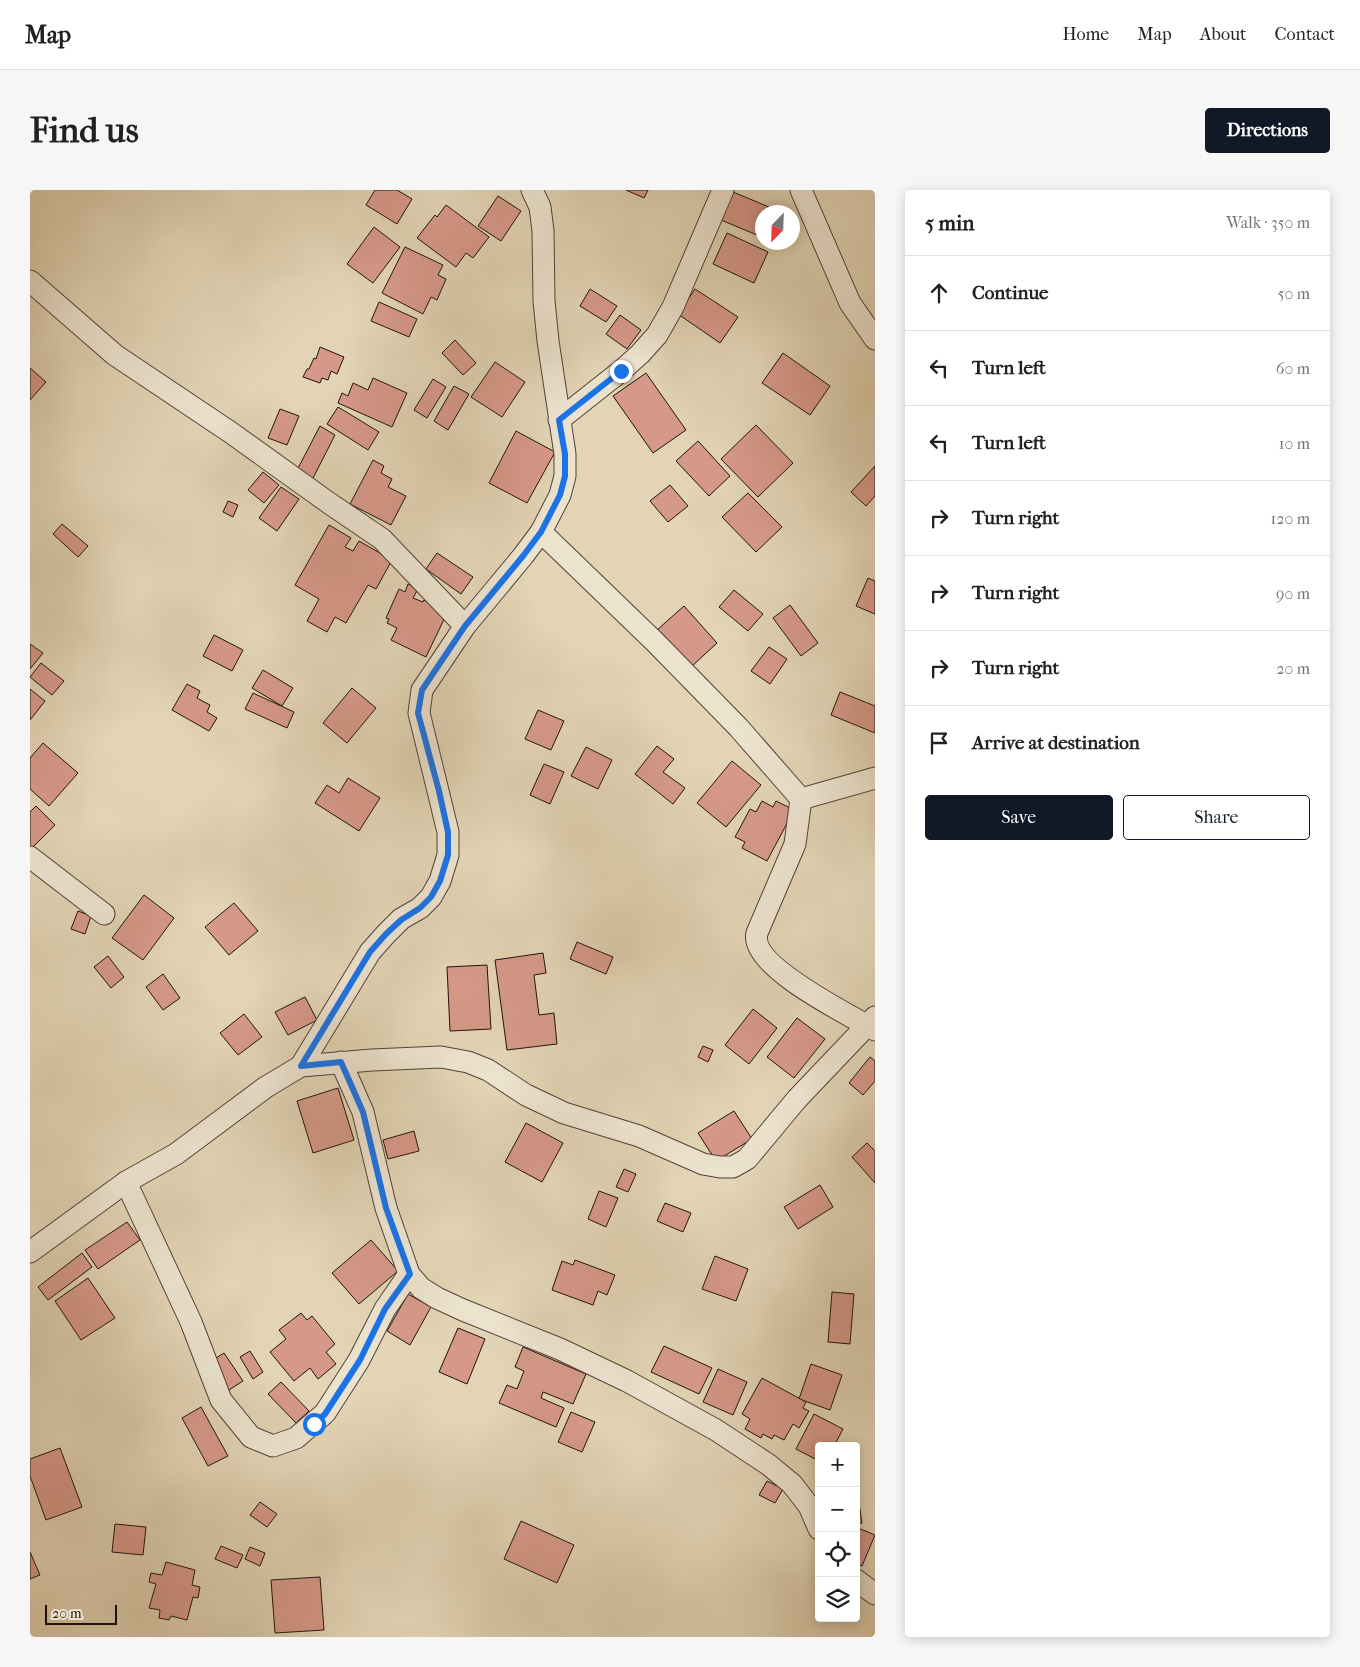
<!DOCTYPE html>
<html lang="en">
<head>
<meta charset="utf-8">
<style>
	:root { --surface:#fff; --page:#f6f6f6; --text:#202124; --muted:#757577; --line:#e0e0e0; --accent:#111827 }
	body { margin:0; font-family:"IM FELL French Canon",serif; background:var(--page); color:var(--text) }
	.controls { position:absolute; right:15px; bottom:15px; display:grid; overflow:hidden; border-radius:5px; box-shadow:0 2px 12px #0003 }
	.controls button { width:45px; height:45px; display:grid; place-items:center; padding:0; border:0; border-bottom:1px solid var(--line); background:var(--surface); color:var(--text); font:25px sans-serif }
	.compass { position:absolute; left:725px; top:15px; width:45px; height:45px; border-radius:50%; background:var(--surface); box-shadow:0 2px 12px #0003; rotate:203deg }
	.scale { position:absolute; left:15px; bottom:12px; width:72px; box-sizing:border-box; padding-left:5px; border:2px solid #21120d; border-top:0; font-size:14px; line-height:18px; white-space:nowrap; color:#21120d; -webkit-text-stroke:4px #ece3cf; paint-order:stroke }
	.stop { position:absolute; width:15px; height:15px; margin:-11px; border:4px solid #1a73e8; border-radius:50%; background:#fff }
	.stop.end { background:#1a73e8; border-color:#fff; box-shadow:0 1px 5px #0008 }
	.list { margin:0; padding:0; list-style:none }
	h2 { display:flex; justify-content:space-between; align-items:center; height:65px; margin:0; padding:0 20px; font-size:21px }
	h2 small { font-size:16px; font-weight:400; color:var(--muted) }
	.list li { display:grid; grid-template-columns:32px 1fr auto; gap:15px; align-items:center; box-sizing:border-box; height:75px; padding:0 20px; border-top:1px solid var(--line) }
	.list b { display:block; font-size:19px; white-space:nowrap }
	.list em { font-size:16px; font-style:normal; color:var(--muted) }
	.actions { display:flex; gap:10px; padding:15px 20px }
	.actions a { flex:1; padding:11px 0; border:1px solid var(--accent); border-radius:5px; text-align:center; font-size:18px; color:var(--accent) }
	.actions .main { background:var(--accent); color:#fff }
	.icon { flex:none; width:28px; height:28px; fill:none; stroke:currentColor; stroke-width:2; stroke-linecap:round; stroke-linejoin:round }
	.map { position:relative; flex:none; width:845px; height:1447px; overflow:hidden; border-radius:5px }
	header { display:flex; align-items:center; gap:30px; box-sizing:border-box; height:70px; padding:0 25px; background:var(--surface); border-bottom:1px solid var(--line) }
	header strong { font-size:24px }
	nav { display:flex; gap:28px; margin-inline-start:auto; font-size:18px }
	.intro { display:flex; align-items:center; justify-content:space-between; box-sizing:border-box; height:120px; padding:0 30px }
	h1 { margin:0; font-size:35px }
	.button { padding:12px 22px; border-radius:5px; background:var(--accent); color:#fff; font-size:18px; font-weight:700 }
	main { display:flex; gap:30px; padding:0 30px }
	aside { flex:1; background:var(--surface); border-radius:5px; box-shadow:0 2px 12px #0003 }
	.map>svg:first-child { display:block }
	.building { fill:#d69989; stroke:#21120d }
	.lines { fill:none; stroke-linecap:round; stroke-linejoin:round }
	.street-casing { stroke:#514237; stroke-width:23 }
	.street { stroke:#ece3cf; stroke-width:21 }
	.route { stroke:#1a73e8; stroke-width:6 }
</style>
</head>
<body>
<header>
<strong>Map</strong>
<nav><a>Home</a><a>Map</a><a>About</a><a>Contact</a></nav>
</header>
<div class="intro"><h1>Find us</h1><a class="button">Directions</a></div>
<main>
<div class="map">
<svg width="845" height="1447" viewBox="0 0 845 1447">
	<rect width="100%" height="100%" fill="#e2d4b5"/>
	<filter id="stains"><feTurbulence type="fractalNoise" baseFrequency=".004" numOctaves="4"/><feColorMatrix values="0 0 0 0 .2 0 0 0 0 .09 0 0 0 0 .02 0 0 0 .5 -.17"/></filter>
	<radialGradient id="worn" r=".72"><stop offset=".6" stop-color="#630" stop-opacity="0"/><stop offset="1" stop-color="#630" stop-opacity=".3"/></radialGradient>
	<g class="building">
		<path d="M345,0h22l15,9 -15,25 -31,-19z"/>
		<path d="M596,0h22l-4,8z"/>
		<path d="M703,2l36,15 -2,5h-5v10l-5,13 -36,-15z"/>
		<path d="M468,6l23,15 -20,30 -23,-15z"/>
		<path d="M416,15l43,32 -16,21 -7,-5 -10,14 -39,-29 18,-23 2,2z"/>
		<path d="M344,37l26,20 -27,36 -26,-19z"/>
		<path d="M697,43l41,19 -14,31 -41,-19z"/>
		<path d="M375,57l38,18 -5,10 8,4 -9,21 -6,-3 -8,17 -41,-21z"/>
		<path d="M560,99l27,17 -11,16 -26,-16z"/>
		<path d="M665,99l43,28 -18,26 -42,-29z"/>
		<path d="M349,112l38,17 -8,18 -38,-16z"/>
		<path d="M590,125l21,15 -14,19 -21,-15z"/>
		<path d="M425,150l21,23 -13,12 -21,-22z"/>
		<path d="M290,157l24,10 -7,17 -6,-3 -3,9 -6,-2 -2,5 -17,-6 4,-8h2l5,-11 2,1z"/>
		<path d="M753,163l47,33 -20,29 -48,-32z"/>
		<path d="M465,172l30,20 -23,35 -31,-20z"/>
		<path d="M0,178l16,14 -16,18z"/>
		<path d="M616,183l40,57 -33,23 -40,-57z"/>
		<path d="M343,188l34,15 -15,34 -54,-24 4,-10 6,3 5,-13 15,7z"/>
		<path d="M403,189l13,8 -19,31 -13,-8z"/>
		<path d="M424,196l15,8 -21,36 -14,-9z"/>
		<path d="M308,217l41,25 -11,18 -41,-26z"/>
		<path d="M250,219l19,7 -12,29 -19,-7z"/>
		<path d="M726,235l37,38 -35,34 -37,-38z"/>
		<path d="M290,236l15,9 -25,49 -16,-8z"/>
		<path d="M486,241l39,21 -28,51 -38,-20z"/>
		<path d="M668,251l32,35 -21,20 -33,-35z"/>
		<path d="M343,270l11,6 -3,7 11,6 -4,8 18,9 -15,29 -41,-21z"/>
		<path d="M845,276v30l-9,10 -15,-14z"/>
		<path d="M233,282l16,13 -15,18 -16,-13z"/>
		<path d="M640,295l18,21 -20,16 -18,-21z"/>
		<path d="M251,297l18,12 -22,32 -18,-13z"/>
		<path d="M718,303l34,34 -26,25 -34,-35z"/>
		<path d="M198,311l10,4 -5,12 -10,-5z"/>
		<path d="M32,334l26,22 -10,11 -25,-23z"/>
		<path d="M299,335l22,13 -6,9 8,4 6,-10 33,19 -16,29 -8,-4 -22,38 -11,-6 -8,15 -20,-11 12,-22 -24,-14z"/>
		<path d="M407,363l36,24 -12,17 -35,-25z"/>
		<path d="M838,388l7,3v33l-19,-8z"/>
		<path d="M378,394l10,5 -5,9 10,4 1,-2 24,11 -22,46 -35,-17 6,-12 -10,-5 2,-4 -3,-1 13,-29 6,3z"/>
		<path d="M704,400l29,24 -15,17 -29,-24z"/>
		<path d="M760,415l28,38 -17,13 -28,-38z"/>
		<path d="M654,416l33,37 -26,24 -34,-37z"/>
		<path d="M184,445l29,15 -11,21 -29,-15z"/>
		<path d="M0,454l13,9 -13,16z"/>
		<path d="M739,457l18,12 -17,25 -19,-13z"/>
		<path d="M11,473l23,18 -12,14 -22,-18z"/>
		<path d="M233,480l30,18 -11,18 -30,-18z"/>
		<path d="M157,494l13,7 -3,7 13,7 -3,7 10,6 -8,13 -37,-21z"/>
		<path d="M322,498l24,20 -29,35 -24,-20z"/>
		<path d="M0,499l15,12 -15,19z"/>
		<path d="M810,502l35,14v27l-44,-18z"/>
		<path d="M223,503l41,19 -7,16 -42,-19z"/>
		<path d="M508,520l26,11 -13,29 -26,-11z"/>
		<path d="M13,553l35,30 -29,33 -19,-17v-31z"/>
		<path d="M627,556l17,13 -11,13 22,16 -12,16 -38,-30z"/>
		<path d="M556,557l26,13 -14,29 -27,-13z"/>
		<path d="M702,571l29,24 -35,42 -29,-24z"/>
		<path d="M514,574l20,8 -14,32 -20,-9z"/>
		<path d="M318,588l32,20 -21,33 -44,-28 12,-18 12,8z"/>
		<path d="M732,611l11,6 3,-6 14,7 -2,4 4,2 -25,47 -25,-13 3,-6 -10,-5 15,-28 6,3z"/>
		<path d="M6,616l19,19 -25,25v-38z"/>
		<path d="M114,705l30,23 -31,42 -31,-22z"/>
		<path d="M204,713l24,28 -29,24 -24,-28z"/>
		<path d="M48,721l13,5 -6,18 -14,-5z"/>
		<path d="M547,752l36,15 -7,17 -36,-15z"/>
		<path d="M513,763l3,20 -12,2 5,40 15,-2 3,31 -50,6 -12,-90z"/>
		<path d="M78,766l16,21 -13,11 -17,-21z"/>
		<path d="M457,775l4,64 -41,2 -3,-64z"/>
		<path d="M133,784l17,24 -17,12 -17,-23z"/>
		<path d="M275,807l12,23 -29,15 -13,-23z"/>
		<path d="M723,819l24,19 -28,36 -24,-19z"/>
		<path d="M214,824l18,23 -24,18 -18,-22z"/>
		<path d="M767,828l28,21 -31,39 -27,-21z"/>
		<path d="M673,856l10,4 -5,12 -10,-5z"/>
		<path d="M840,867l5,4v20l-12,14 -14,-12z"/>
		<path d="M308,898l16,52 -41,13 -16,-52z"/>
		<path d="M704,921l18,28 -36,22 -18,-28z"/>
		<path d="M496,933l37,20 -21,39 -37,-20z"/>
		<path d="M384,941l5,20 -31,8 -5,-19z"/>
		<path d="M837,953l8,8v32l-23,-26z"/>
		<path d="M594,979l12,5 -8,18 -12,-5z"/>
		<path d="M790,995l13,22 -35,22 -14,-22z"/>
		<path d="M569,1001l19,7 -12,29 -18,-8z"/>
		<path d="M635,1013l26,10 -8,19 -26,-11z"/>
		<path d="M97,1032l13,18 -42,29 -13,-19z"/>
		<path d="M341,1050l27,31 -39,33 -27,-31z"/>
		<path d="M52,1063l10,14 -44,33 -10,-13z"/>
		<path d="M685,1066l33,13 -12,32 -34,-12z"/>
		<path d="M545,1070l40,15 -8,20 -9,-4 -5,14 -41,-15 10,-29 11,4z"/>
		<path d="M58,1088l27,40 -34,22 -26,-39z"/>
		<path d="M802,1102l22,2 -4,50 -22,-2z"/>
		<path d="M378,1104l23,13 -21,38 -23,-14z"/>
		<path d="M271,1123l6,7 5,-4 23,28 -9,8 10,12 -18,15 -8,-11 -16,13 -24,-29 16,-13 -7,-9z"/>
		<path d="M428,1138l27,11 -18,45 -28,-12z"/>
		<path d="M634,1156l48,22 -13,26 -48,-22z"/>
		<path d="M493,1157l63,27 -13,30 -30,-12 -2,6 23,10 -8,19 -57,-24 8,-18 10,4 7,-18 -9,-4z"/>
		<path d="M220,1161l13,21 -10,7 -13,-22z"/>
		<path d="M194,1163l19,28 -14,9 -19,-28z"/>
		<path d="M781,1174l31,11 -12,35 -31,-11z"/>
		<path d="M688,1179l29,13 -14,33 -30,-13z"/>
		<path d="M732,1188l44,24 -3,6 6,3 -10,17 -6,-4 -9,16 -10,-5 -2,4 -9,-5 -2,4 -16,-9 5,-10 -8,-5z"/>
		<path d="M251,1192l28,29 -13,12 -28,-29z"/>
		<path d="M171,1217l27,49 -20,10 -26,-48z"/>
		<path d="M541,1222l24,10 -13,30 -24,-10z"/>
		<path d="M784,1224l29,15 -9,17h-15v15l-23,-12z"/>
		<path d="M30,1258l22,59 -36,13 -16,-44v-17z"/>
		<path d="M737,1291l16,8 -8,14 -16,-8z"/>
		<path d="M826,1294l6,39 -6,1z"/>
		<path d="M230,1312l17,12 -10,13 -17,-12z"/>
		<path d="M491,1331l53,24 -17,38 -53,-24z"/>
		<path d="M85,1334l31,3 -3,28 -31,-3z"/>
		<path d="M828,1338l17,7 -13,31 -6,-2v-31z"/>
		<path d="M191,1356l22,9 -6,13 -22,-9z"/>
		<path d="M220,1357l15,6 -5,13 -15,-7z"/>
		<path d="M0,1362l10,23 -10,4z"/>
		<path d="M136,1372l29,8 -3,15 8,2 -2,11 -5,-1 -6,23 -16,-4 -2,4 -10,-2 1,-8 -11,-2 7,-24 -7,-2 2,-9 11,2z"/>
		<path d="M290,1387l4,53 -49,3 -4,-53z"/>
	</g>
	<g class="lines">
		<g class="street-casing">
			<g id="street">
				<path d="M771,0l49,113 25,36"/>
				<path d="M0,91l85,74 115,77 99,71 53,36 83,87"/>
				<path d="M529,230l62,-49 19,-17 17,-19 16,-28 50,-117"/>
				<path d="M511,342l114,110 84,86 62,71 -6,45 -38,89c-9,33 93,82 118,97"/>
				<path d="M771,609l74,-21"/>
				<path d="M0,667l74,57"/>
				<path d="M311,872l22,50 23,96 23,66 12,14 16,10 26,12 97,39 67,32 89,49 53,35 23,19 17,22 10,23"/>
				<path d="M271,876l69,-114 16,-18 15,-15 19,-11 11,-11 9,-16 8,-26v-23l-29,-119 3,-23 43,-64 58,-70 18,-24 19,-37 5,-19v-22l-17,-113 -4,-40 -1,-70 -3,-24 -8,-17"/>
				<path d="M96,992l65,140 30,78 30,37 22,9 23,-8 29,-25 34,-53 26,-51 24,-35"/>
				<path d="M0,1062l96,-70 50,-28 90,-67 35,-21 71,-6 69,-3 27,5 20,8 38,25 38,18 75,23 64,28 17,3h13l14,-8 50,-60 78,-82"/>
				<path d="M826,1390l19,14"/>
			</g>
		</g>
		<use href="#street" class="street"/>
	</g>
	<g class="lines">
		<path class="route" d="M284,1234l11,-10 35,-54 25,-51 25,-35 -24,-66 -23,-96 -22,-50 -40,4 69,-114 16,-18 15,-14 19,-12 11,-11 9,-16 8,-26v-23l-9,-41 -21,-78 4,-23 43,-64 58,-70 18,-24 19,-37 5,-19v-22l-6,-34 62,-49"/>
	</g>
	<rect width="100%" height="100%" filter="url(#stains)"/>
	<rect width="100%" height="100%" fill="url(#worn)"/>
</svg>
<div class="controls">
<button>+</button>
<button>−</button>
<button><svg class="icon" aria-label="locate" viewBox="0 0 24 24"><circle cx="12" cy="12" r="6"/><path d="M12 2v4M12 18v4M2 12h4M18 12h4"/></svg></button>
<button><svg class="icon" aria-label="layers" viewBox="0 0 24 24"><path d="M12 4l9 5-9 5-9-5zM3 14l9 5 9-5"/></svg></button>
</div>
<svg class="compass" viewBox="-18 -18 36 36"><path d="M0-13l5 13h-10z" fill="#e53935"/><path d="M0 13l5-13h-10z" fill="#757577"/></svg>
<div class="scale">20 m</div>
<div class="stop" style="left:284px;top:1234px"></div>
<div class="stop end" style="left:591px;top:181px"></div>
</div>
<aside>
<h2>5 min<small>Walk · 350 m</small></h2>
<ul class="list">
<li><svg class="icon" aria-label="ahead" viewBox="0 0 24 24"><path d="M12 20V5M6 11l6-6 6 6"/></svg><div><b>Continue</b></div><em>50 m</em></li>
<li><svg class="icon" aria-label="left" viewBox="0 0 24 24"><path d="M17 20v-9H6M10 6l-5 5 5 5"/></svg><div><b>Turn left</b></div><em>60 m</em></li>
<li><svg class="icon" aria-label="left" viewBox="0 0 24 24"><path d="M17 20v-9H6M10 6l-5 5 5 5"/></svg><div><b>Turn left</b></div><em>10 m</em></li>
<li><svg class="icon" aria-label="right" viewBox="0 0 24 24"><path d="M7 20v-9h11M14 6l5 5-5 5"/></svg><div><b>Turn right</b></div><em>120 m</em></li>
<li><svg class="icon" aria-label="right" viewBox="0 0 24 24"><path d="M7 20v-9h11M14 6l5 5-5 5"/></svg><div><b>Turn right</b></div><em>90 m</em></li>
<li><svg class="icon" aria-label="right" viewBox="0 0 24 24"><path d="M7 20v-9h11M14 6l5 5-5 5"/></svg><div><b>Turn right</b></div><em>20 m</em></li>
<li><svg class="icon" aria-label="arrive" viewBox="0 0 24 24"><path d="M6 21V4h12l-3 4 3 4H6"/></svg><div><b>Arrive at destination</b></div></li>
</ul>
<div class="actions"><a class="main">Save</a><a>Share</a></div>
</aside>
</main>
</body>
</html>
